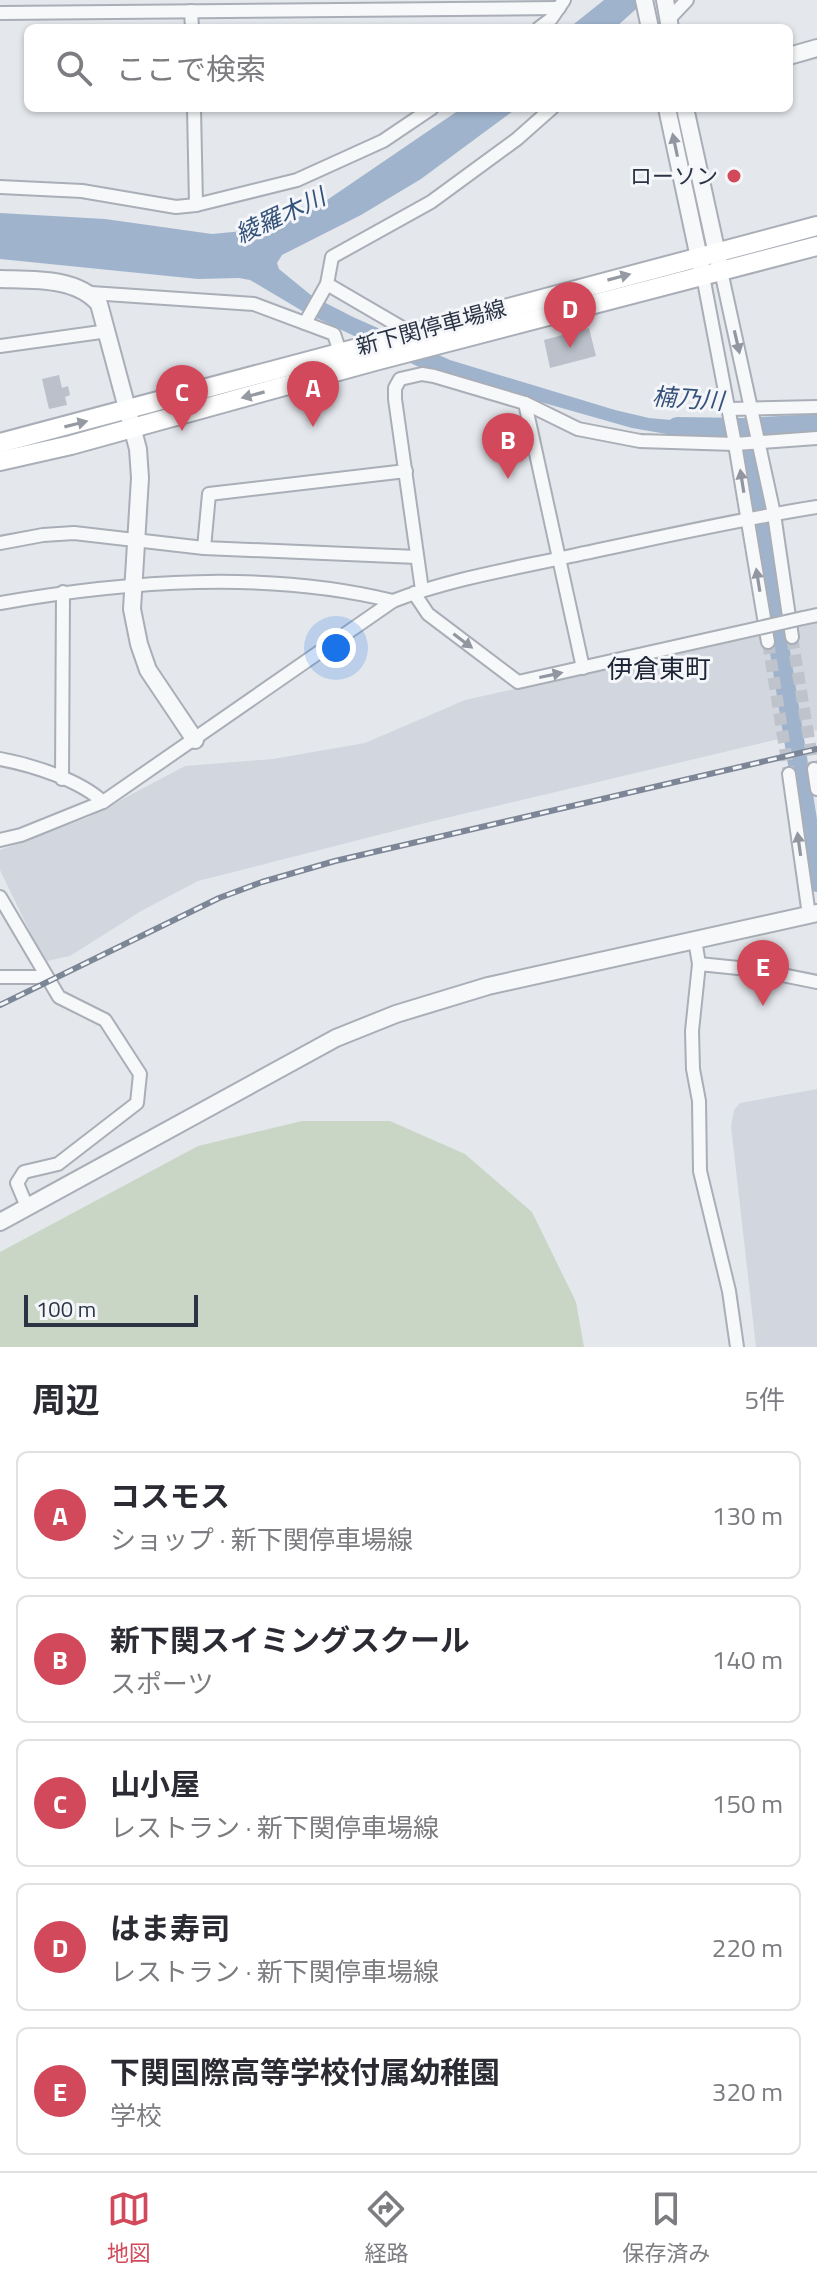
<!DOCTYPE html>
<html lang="ja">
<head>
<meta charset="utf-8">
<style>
	:root { --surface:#fff; --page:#f7f7f7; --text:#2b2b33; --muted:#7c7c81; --line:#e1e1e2; --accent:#d1495b }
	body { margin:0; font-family:"Titillium Web","Noto Sans JP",sans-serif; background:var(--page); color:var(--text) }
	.scale { position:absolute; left:24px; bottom:20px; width:174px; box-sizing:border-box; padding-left:8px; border:4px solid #2b3445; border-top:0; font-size:22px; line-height:28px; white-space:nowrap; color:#2b3445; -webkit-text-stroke:6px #f4f6f9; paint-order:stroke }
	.you { position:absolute; left:336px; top:648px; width:28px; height:28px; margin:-20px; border:6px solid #fff; border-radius:50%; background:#1a73e8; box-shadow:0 0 0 12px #1a73e833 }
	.badge { display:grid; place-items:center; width:52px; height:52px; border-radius:50%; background:var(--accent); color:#fff; font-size:26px; font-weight:700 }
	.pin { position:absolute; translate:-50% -66px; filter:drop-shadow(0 2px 4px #0008) }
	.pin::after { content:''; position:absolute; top:42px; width:28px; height:24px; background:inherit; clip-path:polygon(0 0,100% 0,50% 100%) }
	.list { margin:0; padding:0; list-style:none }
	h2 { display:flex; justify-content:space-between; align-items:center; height:104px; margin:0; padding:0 32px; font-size:34px }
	h2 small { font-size:26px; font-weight:400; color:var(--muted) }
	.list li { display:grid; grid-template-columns:52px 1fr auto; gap:24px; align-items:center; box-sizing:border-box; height:128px; margin:0 16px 16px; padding:0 16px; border:2px solid var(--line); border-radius:12px }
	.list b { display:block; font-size:30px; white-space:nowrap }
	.list p { margin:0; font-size:26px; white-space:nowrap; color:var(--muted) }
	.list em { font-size:26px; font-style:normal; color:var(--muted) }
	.icon { flex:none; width:44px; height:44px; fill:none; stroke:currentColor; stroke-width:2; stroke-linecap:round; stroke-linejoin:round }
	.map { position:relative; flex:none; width:817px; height:1347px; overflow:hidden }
	.search { position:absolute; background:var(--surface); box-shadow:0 2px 6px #0004; left:24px; right:24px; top:24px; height:88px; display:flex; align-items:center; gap:20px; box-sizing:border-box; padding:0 28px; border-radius:12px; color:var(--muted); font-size:30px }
	.sheet { height:824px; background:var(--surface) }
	nav { display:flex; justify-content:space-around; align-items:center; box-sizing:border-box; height:112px; border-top:2px solid var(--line); background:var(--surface); font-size:22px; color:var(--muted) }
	nav a { display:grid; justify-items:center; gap:4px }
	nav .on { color:var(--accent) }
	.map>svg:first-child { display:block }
	.built { fill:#d2d6de }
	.green { fill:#c9d6c5 }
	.water { fill:#9fb4cc }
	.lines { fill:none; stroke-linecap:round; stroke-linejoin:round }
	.river { stroke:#9fb4cc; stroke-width:20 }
	.building { fill:#bbc0ca }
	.minor-tunnel { stroke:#bfc3cb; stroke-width:12; stroke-dasharray:12 6; stroke-linecap:butt }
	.minor-casing { stroke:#a9aeb7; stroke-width:16 }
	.tertiary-casing { stroke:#a9aeb7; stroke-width:20 }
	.secondary-casing { stroke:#a9aeb7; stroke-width:22 }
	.minor { stroke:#f7f8fa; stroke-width:12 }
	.tertiary { stroke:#f7f8fa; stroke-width:16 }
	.secondary { stroke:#fff; stroke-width:18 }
	.rail-casing { stroke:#7d8696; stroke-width:6 }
	.rail { stroke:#f4f6f9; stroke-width:3; stroke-dasharray:9; stroke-linecap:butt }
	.minor-bridge-casing { stroke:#a9aeb7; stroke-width:16; stroke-linecap:butt }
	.minor-bridge { stroke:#f7f8fa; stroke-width:12 }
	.oneway { fill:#9196a0 }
	.oneway2 { fill:#959aa2 }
	.poi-dot { fill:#d1495b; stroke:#f4f6f9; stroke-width:3 }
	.labels { text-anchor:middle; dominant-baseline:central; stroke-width:6; stroke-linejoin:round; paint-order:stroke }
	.poi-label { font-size:22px; fill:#2b3445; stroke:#f4f6f9; text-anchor:end }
	.street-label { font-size:22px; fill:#2b3445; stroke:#f4f6f9 }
	.water-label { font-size:24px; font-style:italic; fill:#34527a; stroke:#f4f6f9 }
	.quarter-label { font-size:26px; fill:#1d2536; stroke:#f4f6f9 }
</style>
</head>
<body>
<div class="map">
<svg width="817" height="1347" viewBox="0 0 817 1347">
	<rect width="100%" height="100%" fill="#e4e7ec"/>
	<g class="built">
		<path d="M817,622v108l-388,92 -231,59 -57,30 -71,45 -23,5 -7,-8 -40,-83v-20l87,-32 98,-52 88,-7 92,-16 100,-43z"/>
		<path d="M817,1089v258h-61l-25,-221 3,-16 6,-7z"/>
	</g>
	<path class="green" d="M302,1121h88l75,33 67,58 44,90 8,45h-584v-95l198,-106z"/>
	<g class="water">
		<path d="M604,0h42l-31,28h-46z"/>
		<path d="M462,108h55l-96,71 -60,36 -79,40 -5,8 2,6 33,27 41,21 97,43 165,50 34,8 55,5 -1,14 -25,-1 -46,-8 -211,-60 -117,-56 -54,-32 -11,-2 -41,1 -198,-20v-46l105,6 107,15 61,-6 35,-15z"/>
	</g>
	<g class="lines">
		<g class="river">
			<path d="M677,427l67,1 73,-4"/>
			<path d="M744,428l73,454"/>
		</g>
	</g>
	<g class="building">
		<path d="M589,328l7,28 -46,12 -6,-28z"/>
		<path d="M59,375l3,13 6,-2 2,9 -5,2 2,8 -18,4 -7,-30z"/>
	</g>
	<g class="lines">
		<g class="minor-tunnel">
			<path d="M792,637l22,132"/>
			<path d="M768,642l21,132"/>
		</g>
		<g class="minor-casing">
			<g id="minor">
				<path d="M191,11l1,17"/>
				<path d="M0,13l559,-5"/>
				<path d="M669,19l18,-19"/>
				<path d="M539,28l12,-9 13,-19"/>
				<path d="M194,108l2,97"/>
				<path d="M0,187l82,4 94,16 20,-2 101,-25 86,-39 49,-33"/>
				<path d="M721,271l53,243 18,123"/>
				<path d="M703,276l32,168 33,198"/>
				<path d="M327,284l84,49"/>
				<path d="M91,293l163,11 80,30 6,18"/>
				<path d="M305,323l22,-39 5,-27 99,-55 86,-63 35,-31"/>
				<path d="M0,346l108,-15"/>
				<path d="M525,403l58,265"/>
				<path d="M729,409l88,-2"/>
				<path d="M0,543l43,-8 31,-2 130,15 213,9"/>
				<path d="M204,548l5,-54 197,-23"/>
				<path d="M422,590l-27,-191v-11l5,-9 22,-5 12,2 91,27 53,26 62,12 95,3 82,-6"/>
				<path d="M414,593l14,21 90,68 241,-54"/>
				<path d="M0,603c127,-22 266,-33 393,-2"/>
				<path d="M803,618l14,-3"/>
				<path d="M0,759c32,6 80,21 103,43"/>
				<path d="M814,769l3,20"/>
				<path d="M789,774l20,141"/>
				<path d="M62,779l1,-187"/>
				<path d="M0,840l21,-5 82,-33 290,-201c57,-22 119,-32 178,-45 82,-17 163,-36 246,-49"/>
				<path d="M0,897l59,100 46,23 35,54 -3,29 -79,61 -34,8 -7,11 10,24"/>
				<path d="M695,940l4,24 -7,67 1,38 6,32 1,70 29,120 8,56"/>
				<path d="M699,964l59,6 59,12"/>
				<path d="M0,977h45"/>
			</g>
		</g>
		<g class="tertiary-casing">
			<g id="tertiary">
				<path d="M644,0l6,28"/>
				<path d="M665,0l5,28"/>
				<path d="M789,56l28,-8"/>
				<path d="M667,108l34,159"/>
				<path d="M685,108l34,155"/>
				<path d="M0,279c32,1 77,-2 99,25l39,145 2,29 -8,131 7,35 9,26 47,70"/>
				<path d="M0,1222l336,-184 60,-24 92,-28 329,-73"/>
			</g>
		</g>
		<g class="secondary-casing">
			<g id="secondary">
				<path d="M0,443l817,-217"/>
				<path d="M0,461l71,-16 304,-84 442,-115"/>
			</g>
		</g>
		<use href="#minor" class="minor"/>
		<use href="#tertiary" class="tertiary"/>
		<use href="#secondary" class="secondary"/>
		<g class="rail-casing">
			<path id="rail" d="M0,1005l219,-107 43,-16 73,-21 482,-112"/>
		</g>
		<use href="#rail" class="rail"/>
		<g class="minor-bridge-casing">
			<path id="minor-bridge" d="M759,628l44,-10"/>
		</g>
		<use href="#minor-bridge" class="minor-bridge"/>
	</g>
	<defs><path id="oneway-solid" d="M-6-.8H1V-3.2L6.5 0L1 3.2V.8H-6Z" transform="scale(2)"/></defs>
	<g class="oneway">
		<use href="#oneway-solid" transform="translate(675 145) rotate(-102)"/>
		<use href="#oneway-solid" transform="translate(737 342) rotate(77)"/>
		<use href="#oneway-solid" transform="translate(742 481) rotate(-99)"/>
		<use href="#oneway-solid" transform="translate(758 580) rotate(-99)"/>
		<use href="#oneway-solid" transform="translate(463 641) rotate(37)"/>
		<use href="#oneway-solid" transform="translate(551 675) rotate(-12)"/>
		<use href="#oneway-solid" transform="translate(799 844) rotate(-98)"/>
	</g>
	<g class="oneway2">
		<use href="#oneway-solid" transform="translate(619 277) rotate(-15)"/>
		<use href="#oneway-solid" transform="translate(253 395) rotate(165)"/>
		<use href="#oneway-solid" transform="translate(76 424) rotate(-14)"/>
	</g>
	<circle class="poi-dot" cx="734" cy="176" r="8"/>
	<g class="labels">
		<g class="poi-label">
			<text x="718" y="176">ローソン</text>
		</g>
		<g class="street-label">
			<text transform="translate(431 327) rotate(-15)">新下関停車場線</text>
		</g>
		<g class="water-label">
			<text transform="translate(280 215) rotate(-25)">綾羅木川</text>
			<text transform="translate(688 398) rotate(4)">楠乃川</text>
		</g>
		<g class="quarter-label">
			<text x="659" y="668">伊倉東町</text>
		</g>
	</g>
</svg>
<div class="scale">100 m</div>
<div class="you"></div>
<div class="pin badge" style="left:313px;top:427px">A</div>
<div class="pin badge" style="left:508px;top:479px">B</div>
<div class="pin badge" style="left:182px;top:431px">C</div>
<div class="pin badge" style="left:570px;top:348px">D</div>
<div class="pin badge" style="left:763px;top:1006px">E</div>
<div class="search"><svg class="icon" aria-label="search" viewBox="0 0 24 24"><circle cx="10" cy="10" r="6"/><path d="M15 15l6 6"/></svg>ここで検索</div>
</div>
<section class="sheet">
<h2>周辺<small>5件</small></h2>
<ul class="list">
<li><span class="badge">A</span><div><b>コスモス</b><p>ショップ · 新下関停車場線</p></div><em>130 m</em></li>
<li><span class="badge">B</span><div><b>新下関スイミングスクール</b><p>スポーツ</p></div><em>140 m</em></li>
<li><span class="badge">C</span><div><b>山小屋</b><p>レストラン · 新下関停車場線</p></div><em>150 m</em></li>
<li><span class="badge">D</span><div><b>はま寿司</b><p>レストラン · 新下関停車場線</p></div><em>220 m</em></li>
<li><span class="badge">E</span><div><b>下関国際高等学校付属幼稚園</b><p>学校</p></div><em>320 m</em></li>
</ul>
</section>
<nav>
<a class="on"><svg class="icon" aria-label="map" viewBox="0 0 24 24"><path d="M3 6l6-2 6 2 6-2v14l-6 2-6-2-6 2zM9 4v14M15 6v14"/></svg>地図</a>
<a><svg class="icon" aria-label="directions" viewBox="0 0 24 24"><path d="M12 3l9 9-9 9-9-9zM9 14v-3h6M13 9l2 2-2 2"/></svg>経路</a>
<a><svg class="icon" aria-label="saved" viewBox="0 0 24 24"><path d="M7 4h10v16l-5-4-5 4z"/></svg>保存済み</a>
</nav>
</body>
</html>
